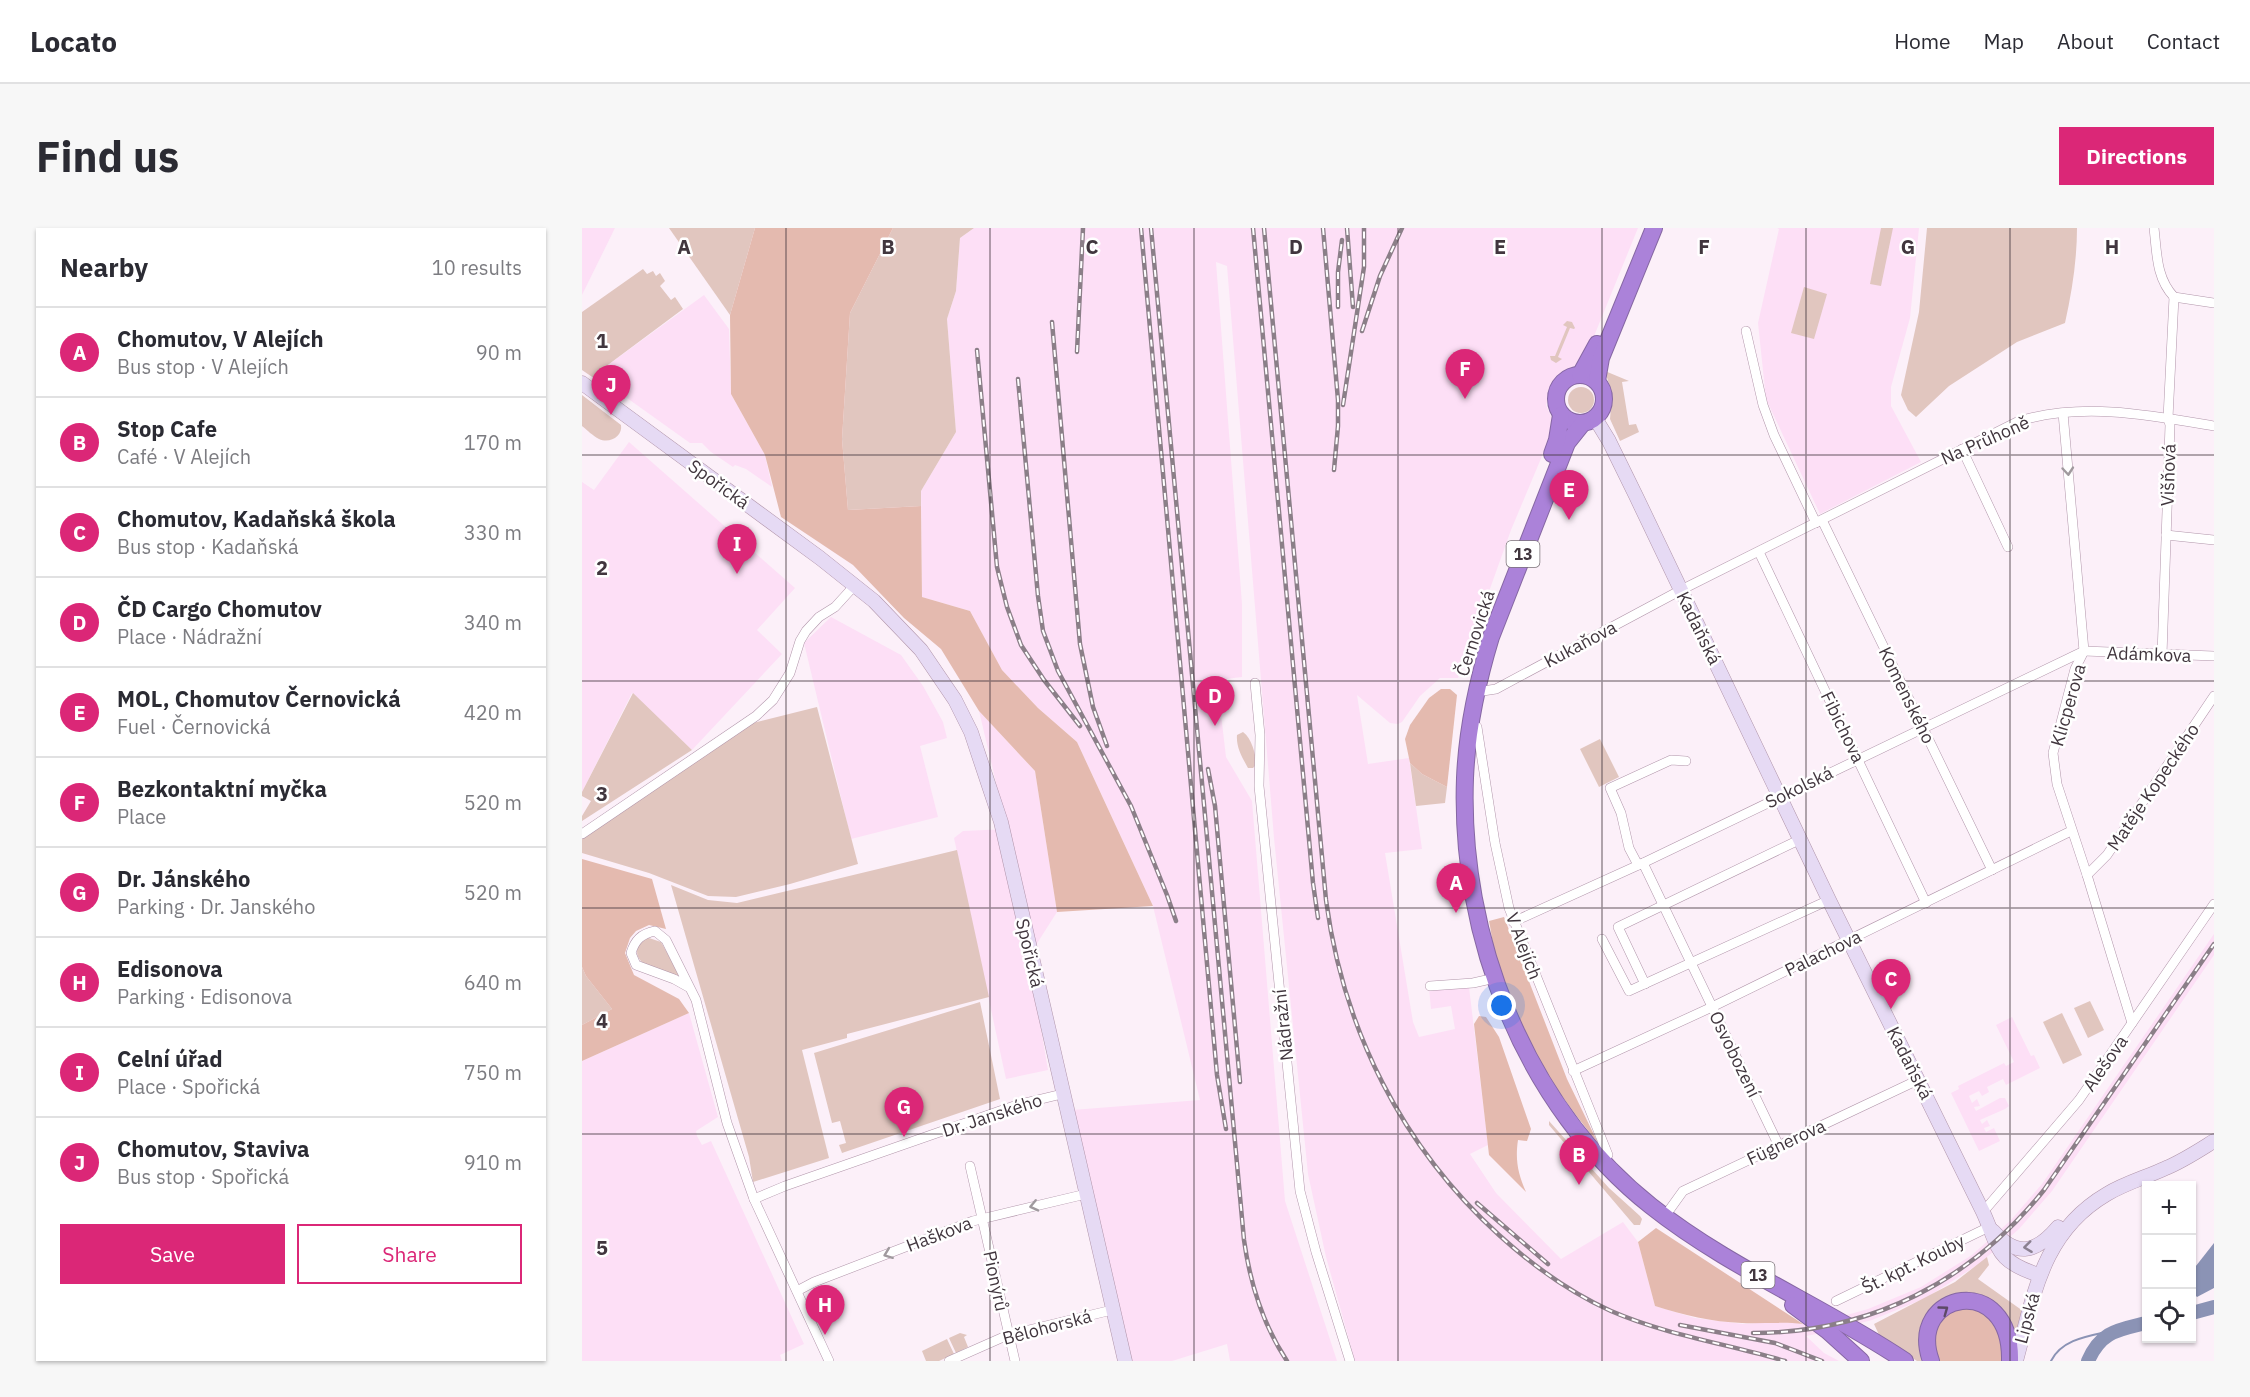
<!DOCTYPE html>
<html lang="en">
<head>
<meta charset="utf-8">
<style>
	:root { --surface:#fff; --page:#f7f7f7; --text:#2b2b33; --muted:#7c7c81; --line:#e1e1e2; --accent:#db2777 }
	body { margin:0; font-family:"IBM Plex Sans",sans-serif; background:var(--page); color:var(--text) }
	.controls { position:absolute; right:18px; bottom:18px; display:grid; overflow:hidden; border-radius:0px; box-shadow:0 2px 4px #0004 }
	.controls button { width:54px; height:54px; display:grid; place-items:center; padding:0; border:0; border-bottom:2px solid var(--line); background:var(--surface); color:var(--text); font:30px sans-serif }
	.you { position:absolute; left:920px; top:778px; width:21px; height:21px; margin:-15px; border:4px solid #fff; border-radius:50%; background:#1a73e8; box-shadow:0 0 0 9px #1a73e833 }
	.badge { display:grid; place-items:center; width:39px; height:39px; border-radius:50%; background:var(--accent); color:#fff; font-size:20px; font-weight:700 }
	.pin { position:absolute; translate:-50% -50px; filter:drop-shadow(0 2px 3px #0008) }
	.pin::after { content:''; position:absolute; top:32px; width:21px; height:18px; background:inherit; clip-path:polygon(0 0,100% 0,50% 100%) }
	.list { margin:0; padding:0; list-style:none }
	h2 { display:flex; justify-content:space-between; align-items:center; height:78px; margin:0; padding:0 24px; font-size:26px }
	h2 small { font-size:20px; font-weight:400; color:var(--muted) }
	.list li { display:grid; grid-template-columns:39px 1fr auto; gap:18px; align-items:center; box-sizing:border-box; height:90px; padding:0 24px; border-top:2px solid var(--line) }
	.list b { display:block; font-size:22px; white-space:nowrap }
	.list p { margin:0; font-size:20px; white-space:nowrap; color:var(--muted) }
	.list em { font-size:20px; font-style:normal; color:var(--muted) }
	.actions { display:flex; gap:12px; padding:18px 24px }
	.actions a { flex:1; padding:14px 0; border:2px solid var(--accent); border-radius:0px; text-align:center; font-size:21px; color:var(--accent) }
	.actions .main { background:var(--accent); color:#fff }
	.icon { flex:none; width:33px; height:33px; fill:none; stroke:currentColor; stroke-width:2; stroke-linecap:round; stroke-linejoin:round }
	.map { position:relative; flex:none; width:1632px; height:1133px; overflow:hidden; border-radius:0px }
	header { display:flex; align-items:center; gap:36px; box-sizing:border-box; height:84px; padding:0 30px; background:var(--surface); border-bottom:2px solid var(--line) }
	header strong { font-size:28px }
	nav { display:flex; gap:33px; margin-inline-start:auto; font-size:21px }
	.intro { display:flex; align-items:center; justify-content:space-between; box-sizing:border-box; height:144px; padding:0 36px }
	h1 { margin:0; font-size:42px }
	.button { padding:15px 27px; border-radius:0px; background:var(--accent); color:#fff; font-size:21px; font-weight:700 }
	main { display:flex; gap:36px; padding:0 36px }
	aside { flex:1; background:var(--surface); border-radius:0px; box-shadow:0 2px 4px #0004 }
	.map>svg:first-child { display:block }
	.built { fill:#fddff6 }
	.green { fill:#e1c6bf }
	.forest { fill:#e4baaf }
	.water { fill:#8b93b5 }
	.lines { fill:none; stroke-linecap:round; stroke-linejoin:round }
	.stream { stroke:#8b93b5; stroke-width:2 }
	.river { stroke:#8b93b5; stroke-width:14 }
	.street-casing { stroke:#b195aa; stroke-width:10 }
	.secondary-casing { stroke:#b195aa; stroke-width:15 }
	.highway-casing { stroke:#8667a3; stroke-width:18 }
	.street { stroke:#fff; stroke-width:9 }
	.secondary { stroke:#e6daf4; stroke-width:14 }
	.highway { stroke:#ab82d9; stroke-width:16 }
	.rail-casing { stroke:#8b7f88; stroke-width:4.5 }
	.rail { stroke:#fff; stroke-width:2; stroke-dasharray:7; stroke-linecap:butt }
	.oneway { stroke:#a09a9e }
	.oneway2 { stroke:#8b8090 }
	.oneway3 { stroke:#5c4965 }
	.grid { fill:none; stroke:#41363e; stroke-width:1.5; stroke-opacity:0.55 }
	.labels { text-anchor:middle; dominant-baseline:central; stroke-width:5; stroke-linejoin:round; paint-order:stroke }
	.shield { fill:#fff; stroke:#7a7278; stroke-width:1.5 }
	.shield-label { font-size:16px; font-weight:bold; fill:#41363e }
	.street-label { font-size:18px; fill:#41363e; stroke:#fff }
	.grid-label { font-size:20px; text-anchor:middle; font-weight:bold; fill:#41363e; stroke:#fff; stroke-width:5; stroke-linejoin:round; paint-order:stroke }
</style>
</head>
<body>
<header>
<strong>Locato</strong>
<nav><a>Home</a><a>Map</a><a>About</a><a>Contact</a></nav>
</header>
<div class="intro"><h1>Find us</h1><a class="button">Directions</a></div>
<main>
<aside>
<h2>Nearby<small>10 results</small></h2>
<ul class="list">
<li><span class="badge">A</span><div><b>Chomutov, V Alejích</b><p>Bus stop · V Alejích</p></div><em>90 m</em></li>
<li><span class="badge">B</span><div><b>Stop Cafe</b><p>Café · V Alejích</p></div><em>170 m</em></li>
<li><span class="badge">C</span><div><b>Chomutov, Kadaňská škola</b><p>Bus stop · Kadaňská</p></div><em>330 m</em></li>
<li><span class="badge">D</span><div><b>ČD Cargo Chomutov</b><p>Place · Nádražní</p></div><em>340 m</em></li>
<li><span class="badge">E</span><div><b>MOL, Chomutov Černovická</b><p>Fuel · Černovická</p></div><em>420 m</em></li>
<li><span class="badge">F</span><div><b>Bezkontaktní myčka</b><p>Place</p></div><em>520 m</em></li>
<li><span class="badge">G</span><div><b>Dr. Jánského</b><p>Parking · Dr. Janského</p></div><em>520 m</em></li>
<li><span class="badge">H</span><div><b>Edisonova</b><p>Parking · Edisonova</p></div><em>640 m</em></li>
<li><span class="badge">I</span><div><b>Celní úřad</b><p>Place · Spořická</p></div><em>750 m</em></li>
<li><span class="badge">J</span><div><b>Chomutov, Staviva</b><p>Bus stop · Spořická</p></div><em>910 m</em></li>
</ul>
<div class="actions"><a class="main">Save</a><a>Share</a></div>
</aside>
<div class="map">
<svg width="1632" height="1133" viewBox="0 0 1632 1133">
	<rect width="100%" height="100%" fill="#fcf0f9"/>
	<g class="built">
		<path d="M0,0h33l-33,67z"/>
		<path d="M392,0h664l-50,123 -17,19 -15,9 -10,26 7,16 -3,16 -39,93 -53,148h-18l-20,18 -18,26 -4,2 -8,-1 -33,-28 11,69 41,-6 13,91 -37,4 28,169 6,15 36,-8 -4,-23 -20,3 -2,-21 40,-1 19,158 -18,9 26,39 65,66 62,-37 15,20 17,64 40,12 48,6 41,-3 19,3 26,-4 39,-11 53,-22 51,-32 39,-35 31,-36 172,-250v21l-162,236 -33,38 -40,35 -53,34 -54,22 -41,11 -25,5 18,17 15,8h-484l-29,-104 -18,-83 -34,-336 -47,-572 -11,-4 26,342v73l-25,3 9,77 26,44 33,400 52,160h-107l-3,-17 -55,17h-49l-62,-248 11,-3 128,-10 -47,-194 -76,-164 -39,-34 -36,-38 -32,-59 -48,-14 -1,-106 35,-59 -9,-113 9,-28 4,-53z"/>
		<path d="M1195,0h142l-9,90 -19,69v19l30,56 -101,52 -54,-115 -8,-76 21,-94z"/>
		<path d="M122,67l25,34 2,65 34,61 7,32 -26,-18 -11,-4 -2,2 -22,-15 -9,-9h-12l-84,-60 -5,-13z"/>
		<path d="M47,214l166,146 -38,42 25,24 -90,96 -60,-57 -50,99v-310l12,8z"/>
		<path d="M249,389l70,38 22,31 20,36 4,16 -27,8 18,71 -87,22 -47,-196z"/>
		<path d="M397,483l56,60 22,141 -21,33 -3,37 15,88 -42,9 -52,-241 9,-7 44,-2z"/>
		<path d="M107,785l29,104 -22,14 1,5 5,9 9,-4 93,203 -24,11 2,6h-200v-300z"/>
		<path d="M1430,789l19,39 3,-1 6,13 -34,17 -3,-6 -16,8 2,5 -7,4 -3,-5 -10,5 3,7 5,-4 3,7 -6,1 2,4 24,-13h5l4,8 -4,3 -25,11 2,4 5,-4 3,6 -6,2 2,4 8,-4 6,13 -21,10 -28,-58 8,-4 -1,-3 46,-23 2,3 8,-4 -18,-37z"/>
	</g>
	<g class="green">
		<path d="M87,0h86l-25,87z"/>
		<path d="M311,0h81l-14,10 -4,53 -9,28 9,113 -35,59v15l-73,4 -6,-71 8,-126z"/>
		<path d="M1299,0h12l-12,58 -11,-2z"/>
		<path d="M1345,0h150c0,32 -5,63 -12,95l-48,19 -68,44 -33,31 -8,-7 -7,-15 18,-83z"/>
		<path d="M61,41l4,5 6,-3 3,5 4,-3 5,8 -5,5 11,14 4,-3 8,12 -82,61 5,13 -2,2 -22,-15v-58z"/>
		<path d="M1222,59l23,7 -13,45 -23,-6z"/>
		<path d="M985,93l5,1 3,6 -1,1 -4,-1 -12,29 4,2 -6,4 -5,-3 -1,-4h5l12,-29 -4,-2z"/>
		<path d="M1023,143l24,10 -7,1 7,43 7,-1 3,8 -19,9 -10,-22 2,-25z"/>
		<circle cx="999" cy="172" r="13"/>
		<path d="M0,167l39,30c2,11 -11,19 -22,14 -6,-3 -12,-9 -17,-13z"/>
		<path d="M51,465l59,57 -110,71v-5l9,-15 -9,-5v-4z"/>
		<path d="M235,479l41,157 -68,20 -54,13 -28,-1 -59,-23 -67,-20v-14l171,-116z"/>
		<path d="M661,504c9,6 12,22 14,32l-4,4h-5c-6,-11 -12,-21 -11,-33z"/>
		<path d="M1018,511l19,38 -20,10 -19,-38z"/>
		<path d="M828,535l12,11 25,13 -2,16 -29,3z"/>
		<path d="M375,622l32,147 -142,37v4l-45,12 27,108 -76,24 -4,-25 -78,-272 37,15 29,3z"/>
		<path d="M67,710l12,4 19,34c-13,-3 -44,-8 -43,-25 1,-8 6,-11 12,-13z"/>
		<path d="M0,739l4,9 26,33 -30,16z"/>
		<path d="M1508,773l14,29 -16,8 -14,-30z"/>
		<path d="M398,774l20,97 -158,54 -3,-8 7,-2 -6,-22 -8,2 -18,-70z"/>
		<path d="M1480,785l20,42 -19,9 -20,-42z"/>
		<path d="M967,893l60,67 31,28 2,3 -2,6h-6l-85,-100z"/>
		<path d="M1405,1029l2,8 -11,14 45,32 -8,33 -77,-41c-17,23 -19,29 -17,58h-4l-37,-24 -6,-13 81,-42z"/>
		<path d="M378,1105l7,2 -3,2 4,10 -12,6 -7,-15z"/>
		<path d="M365,1111l7,15 -15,7h-13l-4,-10z"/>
	</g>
	<g class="forest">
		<path d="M173,0h138l-43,85 -8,126 6,71 73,-4 1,91 48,14 32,59 36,38 39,34 76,164 -96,6 -22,-141 -56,-60 -38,-62 -37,-31 -51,-53 -72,-48 -16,-62 -34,-61 -1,-79z"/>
		<path d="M859,461h9l7,6 -10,92 -25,-13 -12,-11 -5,-24 5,-14 19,-27z"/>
		<path d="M0,631l70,20 14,50 -17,-4 -13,6 -6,7 -5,15 9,22 45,24 10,14 -107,48v-36l30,-16 -26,-33 -4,-9z"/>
		<path d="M922,689l63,162 31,64c-44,-54 -84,-112 -101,-181 -4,-13 -5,-27 -8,-41z"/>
		<path d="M897,788l7,1 13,20 32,92 -4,12 -9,-1c-3,20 0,34 8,52l-37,-37 -15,-131z"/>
		<path d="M1074,1000l147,96c-20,-3 -40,0 -61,-1 -30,-1 -59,-8 -87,-17l-17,-64z"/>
		<path d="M1387,1080c34,14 31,18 37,53h-67c-11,-22 -7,-29 7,-49z"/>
	</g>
	<path class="water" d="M1632,1015v45l-17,9 -5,-5v-21z"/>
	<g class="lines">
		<path class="stream" d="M1469,1133c11,-22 38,-25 60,-30"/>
		<g class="river">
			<path d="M1610,1085l22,-6"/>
			<path d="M1506,1133c13,-30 30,-31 58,-38"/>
		</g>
		<g class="street-casing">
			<g id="street">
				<path d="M1572,0c3,25 2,50 20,69"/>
				<path d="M1592,69l40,6"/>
				<path d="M1164,103l17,74 11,30 42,88"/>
				<path d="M1481,185l21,238 -9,18 -22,84 4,31 30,91 45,148"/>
				<path d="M1380,221l46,98"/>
				<path d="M1240,292l170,350"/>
				<path d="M1584,307l48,5"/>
				<path d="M1177,324l167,351"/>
				<path d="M1502,423l130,5"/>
				<path d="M1580,427l8,-230 -2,-7 6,-121"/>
				<path d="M673,455l5,52 -1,51 41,405 16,61 34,109"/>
				<path d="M894,464l20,-3 185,-99 338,-169c64,-19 131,-6 195,5"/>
				<path d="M895,499l18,116 14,65 99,247"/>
				<path d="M0,606l174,-118 17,-16 17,-27 10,-32 6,-10 13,-14 16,-10 20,-22"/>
				<path d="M1061,635l136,283"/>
				<path d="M1056,637l-9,-17 -8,-35 -11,-25 61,-28 15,1"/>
				<path d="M1505,647l20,-20 107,-159"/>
				<path d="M931,694l130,-59 441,-212"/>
				<path d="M1020,711l27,52 200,-91"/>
				<path d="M1063,756l-27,-57 183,-88"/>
				<path d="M848,758l43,-3 22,-5"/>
				<path d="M108,760l-16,-9 -38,-14 -5,-12c4,-13 10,-19 24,-22l11,9 30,60 31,123 27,76 75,162"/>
				<path d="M991,843l139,-64 359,-176"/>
				<path d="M388,938l45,195"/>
				<path d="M172,971l31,-13 232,-81 45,-11"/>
				<path d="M1401,984l96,-112 135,-196"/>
				<path d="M1083,988l18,-25 235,-111"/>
				<path d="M215,1063l17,-9 159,-61 113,-27"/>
				<path d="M1254,1073l153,-74"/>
				<path d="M367,1133l59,-26 104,-25"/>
			</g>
		</g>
		<g class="secondary-casing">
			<g id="secondary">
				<path d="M0,155l238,175 54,43 47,49 34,50 16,32 30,90 124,539"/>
				<path d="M1013,190l14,23 27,55 193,404 154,312c17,38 13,49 56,63"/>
				<path d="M1411,1003c24,27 43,22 65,-4"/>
				<path d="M1434,1133c18,-66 26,-129 91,-167 18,-11 40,-17 59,-26 17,-7 32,-17 48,-27"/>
			</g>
		</g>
		<g class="highway-casing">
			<g id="highway">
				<circle cx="998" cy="171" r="24"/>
				<path d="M998,147l17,-31"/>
				<path d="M1015,153l4,-23 53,-130"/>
				<path d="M1001,195l-16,20 -76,194c-14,46 -24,93 -26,141 -6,159 60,328 186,428 78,62 172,100 254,155"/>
				<path d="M970,226l5,-14 4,-25"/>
				<path d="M1211,1077l35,26 33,30"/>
				<path d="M1349,1133c-25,-70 81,-90 79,0"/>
			</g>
		</g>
		<use href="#street" class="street"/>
		<use href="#secondary" class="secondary"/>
		<use href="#highway" class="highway"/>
		<g class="rail-casing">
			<g id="rail">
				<path d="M559,0l76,847 9,54"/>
				<path d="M569,0l93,1012c6,43 19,85 43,121"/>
				<path d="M671,0l60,655 5,35"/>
				<path d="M682,0l62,672c17,129 76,247 173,335 33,30 70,57 112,76 55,24 117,33 174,50"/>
				<path d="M741,0l15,172v26l-4,44"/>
				<path d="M765,0l6,79"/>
				<path d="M756,79v-35l4,-32"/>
				<path d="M470,94l28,322 13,63 14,39"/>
				<path d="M780,103l18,-55 22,-48"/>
				<path d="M395,122l20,217 10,40 14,38 23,35 36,46"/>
				<path d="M495,124l6,-124"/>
				<path d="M436,151l20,217 5,35 15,40 73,135 36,89 9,26"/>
				<path d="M761,177l21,-138v-39"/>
				<path d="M626,541l7,37 25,276"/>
				<path d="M895,975l71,61"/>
				<path d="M1098,1097l95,18 47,18"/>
				<path d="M1171,1105c118,0 218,-52 291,-143l170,-246"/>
			</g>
		</g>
		<use href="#rail" class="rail"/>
	</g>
	<defs><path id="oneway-chevron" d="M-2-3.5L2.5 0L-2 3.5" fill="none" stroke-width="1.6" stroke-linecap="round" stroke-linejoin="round" transform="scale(1.5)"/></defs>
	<g class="oneway">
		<use href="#oneway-chevron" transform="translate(1486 243) rotate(85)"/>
		<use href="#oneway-chevron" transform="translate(452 978) rotate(167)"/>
		<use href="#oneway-chevron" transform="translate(306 1026) rotate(159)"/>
	</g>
	<use class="oneway2" href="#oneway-chevron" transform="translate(1446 1019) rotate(173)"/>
	<use class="oneway3" href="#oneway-chevron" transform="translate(1362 1082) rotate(-36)"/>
	<path class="grid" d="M204,0v1133M408,0v1133M612,0v1133M816,0v1133M1020,0v1133M1224,0v1133M1428,0v1133M0,227h1632M0,453h1632M0,680h1632M0,906h1632"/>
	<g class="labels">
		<g class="shield">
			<rect x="924.5" y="313" width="33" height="26" rx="4.5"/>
			<rect x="1159.5" y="1034" width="33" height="26" rx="4.5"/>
		</g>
		<g class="shield-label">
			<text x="941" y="326">13</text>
			<text x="1176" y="1047">13</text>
		</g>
		<g class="street-label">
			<text transform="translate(1403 212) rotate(-24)">Na Průhoně</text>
			<text transform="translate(1586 247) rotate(-88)">Višňová</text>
			<text transform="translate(137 256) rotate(36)">Spořická</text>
			<text transform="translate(1117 400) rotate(64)">Kadaňská</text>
			<text transform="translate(893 405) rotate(-72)">Černovická</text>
			<text transform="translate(998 416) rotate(-28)">Kukaňova</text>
			<text transform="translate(1567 426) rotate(2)">Adámkova</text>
			<text transform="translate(1325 467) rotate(64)">Komenského</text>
			<text transform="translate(1486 477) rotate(-74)">Klicperova</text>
			<text transform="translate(1261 499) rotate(64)">Fibichova</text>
			<text transform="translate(1217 559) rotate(-26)">Sokolská</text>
			<text transform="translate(1571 559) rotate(-56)">Matěje Kopeckého</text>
			<text transform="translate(942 718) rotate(69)">V Alejích</text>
			<text transform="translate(448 725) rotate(77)">Spořická</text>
			<text transform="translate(1241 725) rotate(-26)">Palachova</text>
			<text transform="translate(701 797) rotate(-96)">Nádražní</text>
			<text transform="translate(1153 826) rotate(64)">Osvobození</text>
			<text transform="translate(1328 835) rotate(63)">Kadaňská</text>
			<text transform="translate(1523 835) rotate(-55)">Alešova</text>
			<text transform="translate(410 887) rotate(-18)">Dr. Janského</text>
			<text transform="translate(1204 914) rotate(-25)">Fügnerova</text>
			<text transform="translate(357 1006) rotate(-21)">Haškova</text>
			<text transform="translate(1331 1036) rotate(-26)">Št. kpt. Kouby</text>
			<text transform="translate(414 1053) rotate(78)">Pionýrů</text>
			<text transform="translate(1445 1090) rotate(-75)">Lipská</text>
			<text transform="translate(465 1099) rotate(-15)">Bělohorská</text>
		</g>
	</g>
	<g class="grid-label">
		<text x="102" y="26">A</text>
		<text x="306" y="26">B</text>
		<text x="510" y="26">C</text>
		<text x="714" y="26">D</text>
		<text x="918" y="26">E</text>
		<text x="1122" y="26">F</text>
		<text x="1326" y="26">G</text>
		<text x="1530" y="26">H</text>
		<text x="20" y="120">1</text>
		<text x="20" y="347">2</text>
		<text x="20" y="573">3</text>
		<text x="20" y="800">4</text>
		<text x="20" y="1027">5</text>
	</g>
</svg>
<div class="controls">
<button>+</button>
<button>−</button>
<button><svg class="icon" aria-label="locate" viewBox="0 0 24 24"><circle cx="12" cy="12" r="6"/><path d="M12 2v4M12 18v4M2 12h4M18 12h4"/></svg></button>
</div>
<div class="you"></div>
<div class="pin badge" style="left:874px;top:685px">A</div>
<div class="pin badge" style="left:997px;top:957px">B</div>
<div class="pin badge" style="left:1309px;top:781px">C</div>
<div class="pin badge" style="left:633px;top:498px">D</div>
<div class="pin badge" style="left:987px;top:292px">E</div>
<div class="pin badge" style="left:883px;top:171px">F</div>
<div class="pin badge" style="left:322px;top:909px">G</div>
<div class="pin badge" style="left:243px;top:1107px">H</div>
<div class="pin badge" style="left:155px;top:346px">I</div>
<div class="pin badge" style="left:29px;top:187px">J</div>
</div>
</main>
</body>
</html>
